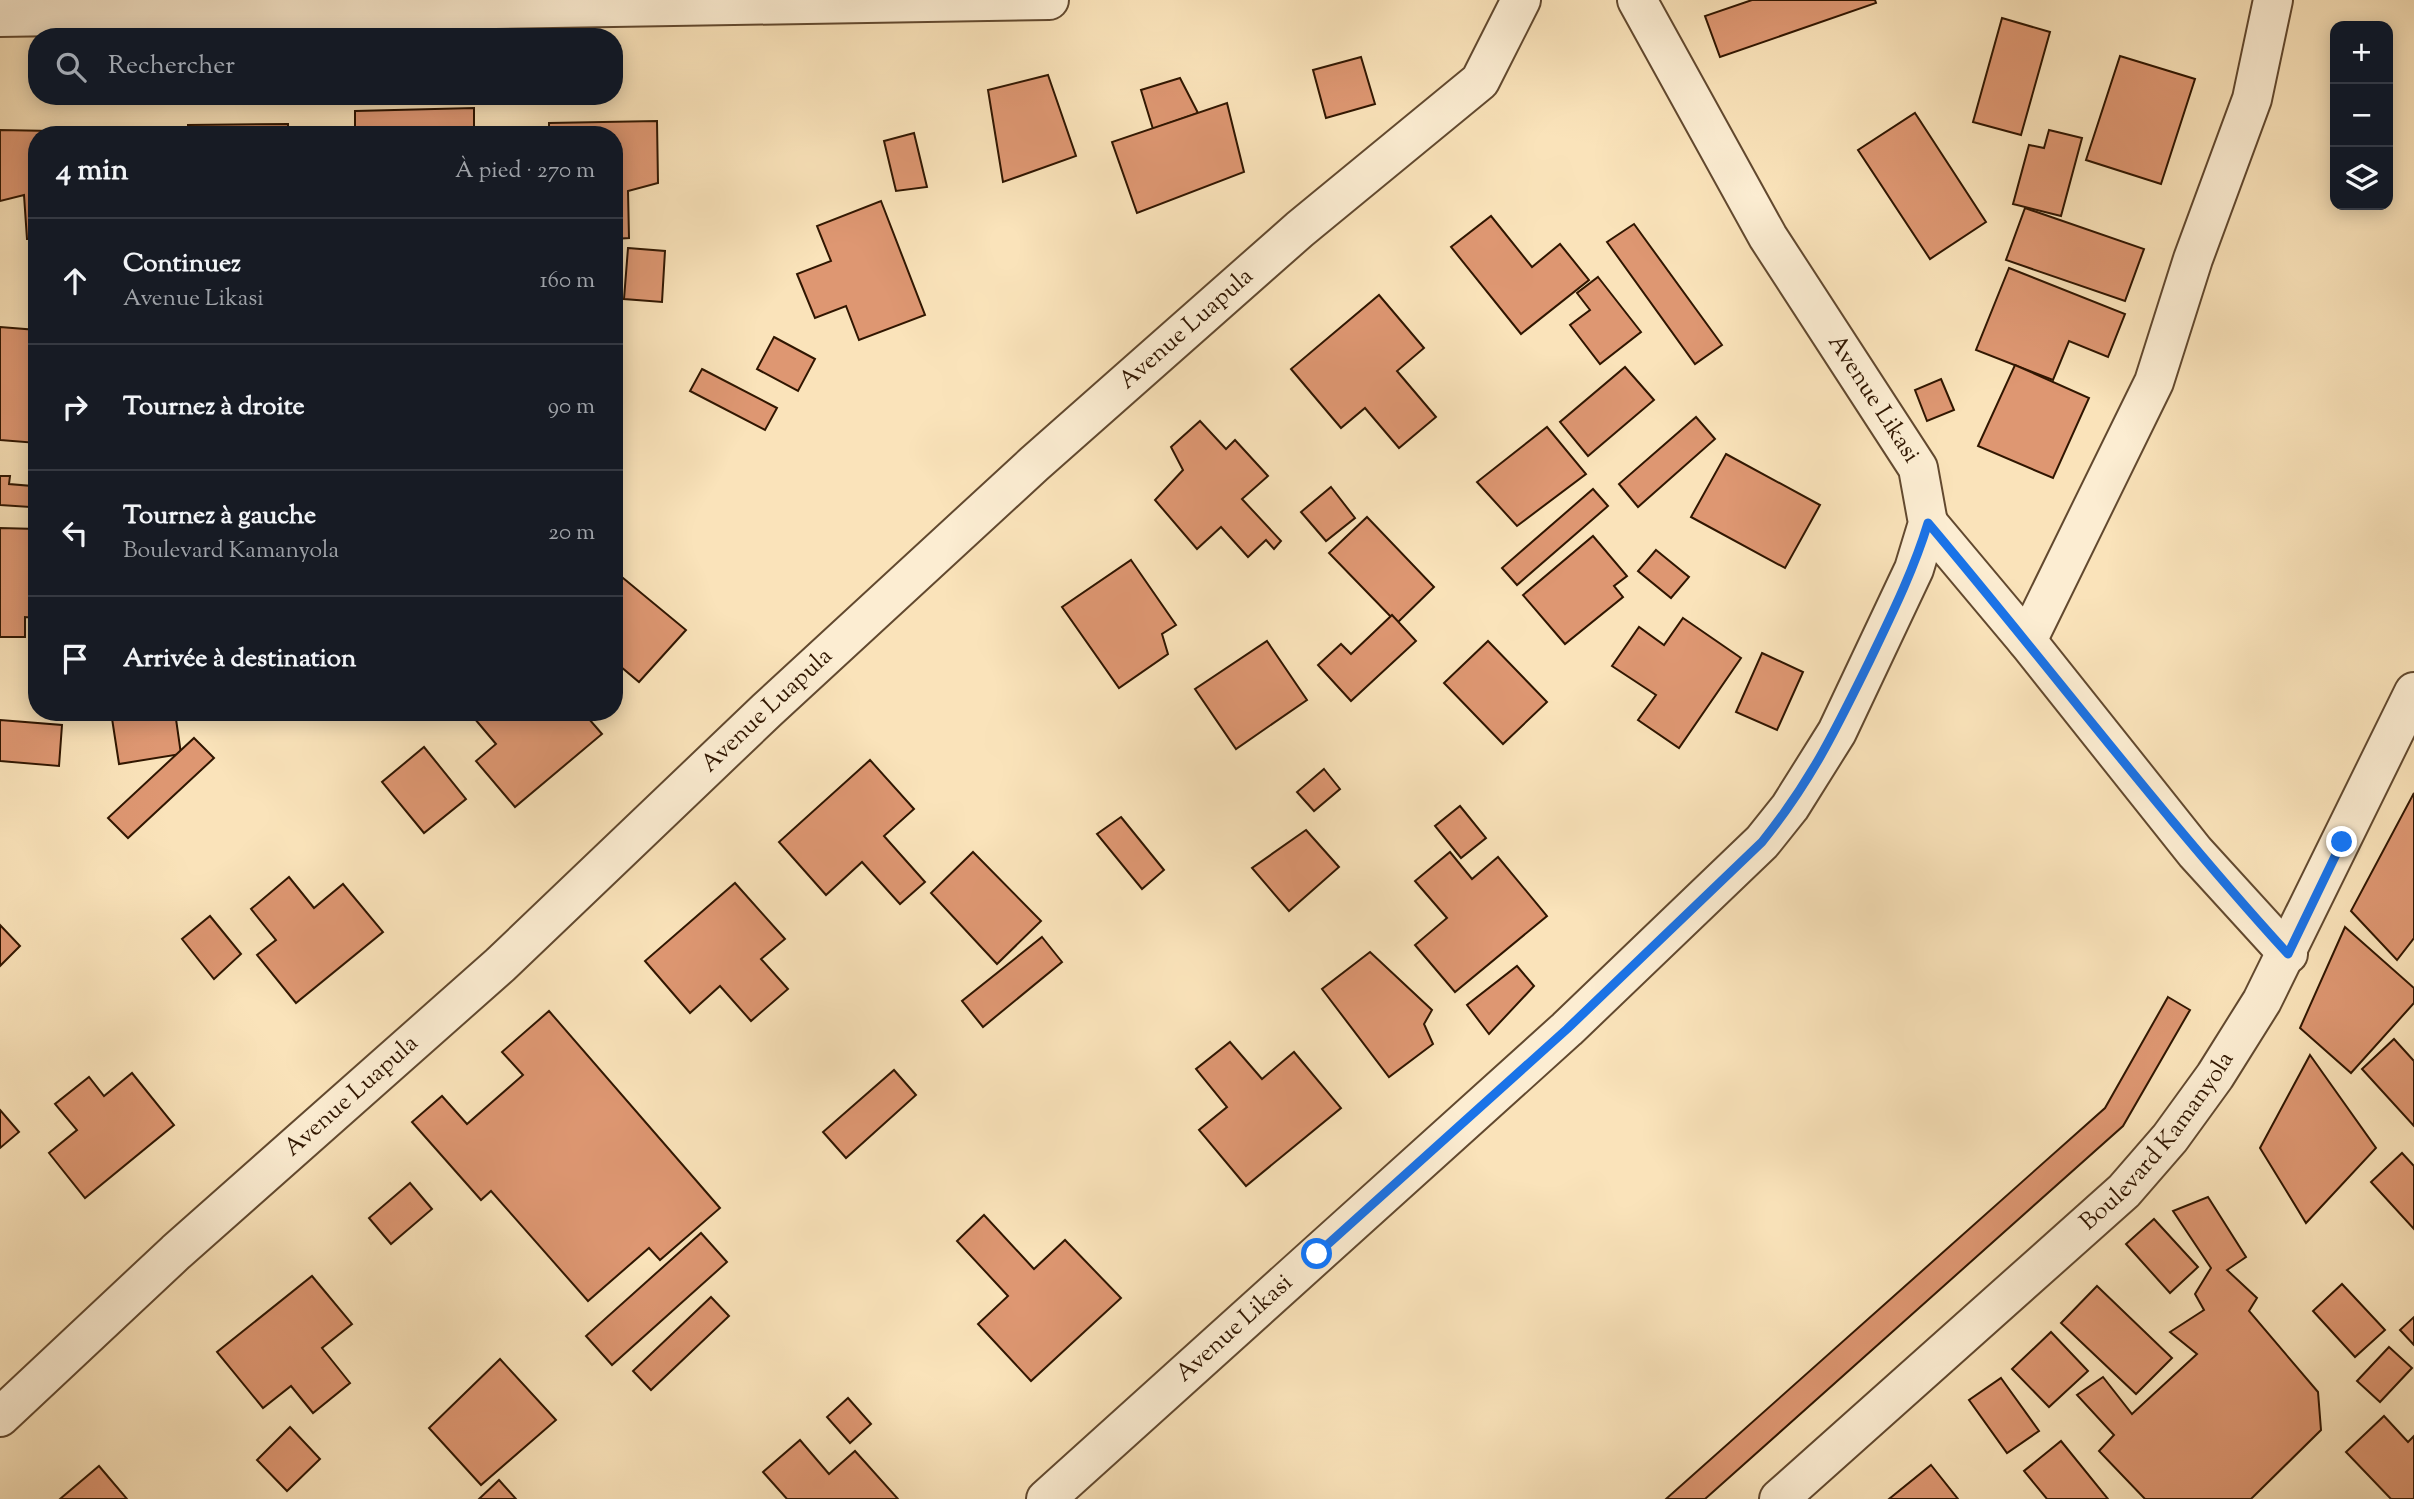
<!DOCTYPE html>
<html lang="fr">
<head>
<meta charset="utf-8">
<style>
	:root { --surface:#171b24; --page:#20242c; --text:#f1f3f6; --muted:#9ea1a6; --line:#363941 }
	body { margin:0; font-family:"Sorts Mill Goudy",serif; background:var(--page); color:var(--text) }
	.controls { position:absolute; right:21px; top:21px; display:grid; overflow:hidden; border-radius:14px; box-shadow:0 4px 18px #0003 }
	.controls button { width:63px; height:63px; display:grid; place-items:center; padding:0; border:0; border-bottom:2px solid var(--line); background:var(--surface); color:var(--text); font:35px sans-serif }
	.stop { position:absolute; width:21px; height:21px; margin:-16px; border:5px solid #1a73e8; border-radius:50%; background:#fff }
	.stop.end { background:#1a73e8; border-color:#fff; box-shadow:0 2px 7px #0008 }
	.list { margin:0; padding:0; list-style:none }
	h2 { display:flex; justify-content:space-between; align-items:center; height:91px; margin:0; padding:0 28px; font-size:30px }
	h2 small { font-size:23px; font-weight:400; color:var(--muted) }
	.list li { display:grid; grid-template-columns:46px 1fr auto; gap:21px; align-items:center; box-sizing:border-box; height:126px; padding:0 28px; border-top:2px solid var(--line) }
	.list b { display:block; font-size:26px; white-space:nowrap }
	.list p { margin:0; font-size:23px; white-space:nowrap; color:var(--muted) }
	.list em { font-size:23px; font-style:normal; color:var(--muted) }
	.icon { flex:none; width:38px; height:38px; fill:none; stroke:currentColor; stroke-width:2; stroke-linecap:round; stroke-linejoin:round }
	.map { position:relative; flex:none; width:2414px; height:1499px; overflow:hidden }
	.search { position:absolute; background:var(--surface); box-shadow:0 4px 18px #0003; left:28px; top:28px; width:595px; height:77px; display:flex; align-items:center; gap:18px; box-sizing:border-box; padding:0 24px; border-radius:28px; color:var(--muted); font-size:26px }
	.panel { position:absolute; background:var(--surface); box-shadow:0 4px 18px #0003; left:28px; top:126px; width:595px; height:595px; border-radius:28px }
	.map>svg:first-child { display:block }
	.building { fill:#de9772; stroke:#301601; stroke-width:2 }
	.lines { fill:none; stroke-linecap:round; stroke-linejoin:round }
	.street-casing { stroke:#62492f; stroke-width:42 }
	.street { stroke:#fcedd2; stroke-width:38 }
	.route { stroke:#1a73e8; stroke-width:9 }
	.labels { text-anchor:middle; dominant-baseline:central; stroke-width:6; stroke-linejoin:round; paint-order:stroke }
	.street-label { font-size:24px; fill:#301601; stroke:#fcedd2 }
</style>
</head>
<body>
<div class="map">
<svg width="2414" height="1499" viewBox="0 0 2414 1499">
	<rect width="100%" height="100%" fill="#fae3ba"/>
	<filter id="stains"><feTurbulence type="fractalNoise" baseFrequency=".00286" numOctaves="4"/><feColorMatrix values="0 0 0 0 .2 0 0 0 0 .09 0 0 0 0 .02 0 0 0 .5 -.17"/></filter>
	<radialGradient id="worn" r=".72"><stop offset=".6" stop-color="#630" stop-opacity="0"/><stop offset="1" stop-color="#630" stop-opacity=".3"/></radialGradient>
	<g class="building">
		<path d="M1752,0h123l1,3 -156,54 -15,-41z"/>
		<path d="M2002,18l48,14 -29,103 -48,-13z"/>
		<path d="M2120,56l75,23 -34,105 -75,-24z"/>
		<path d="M1361,57l14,47 -49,14 -13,-48z"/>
		<path d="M1048,75l28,81 -73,26 -15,-92z"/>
		<path d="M1180,78l18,35 -45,16 -12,-39z"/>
		<path d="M1227,103l17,69 -107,41 -25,-71z"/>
		<path d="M474,108v27h-119v-24z"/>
		<path d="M1915,113l71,109 -56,37 -72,-109z"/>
		<path d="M657,121l1,62 -30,8 1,47 -15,1v-104h-65v-12z"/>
		<path d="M288,124v11h-100v-10z"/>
		<path d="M0,130l105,2v3h-68v104h-10l-3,-44 -24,6z"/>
		<path d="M2049,130l33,8 -21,78 -48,-12 16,-59 15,3z"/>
		<path d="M914,133l13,54 -31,4 -12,-50z"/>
		<path d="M881,201l44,114 -66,25 -13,-34 -31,12 -18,-44 34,-13 -14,-35z"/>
		<path d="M2025,208l119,41 -19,52 -119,-41z"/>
		<path d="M1491,216l41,51 28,-23 29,36 -68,54 -70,-87z"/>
		<path d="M1634,224l88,121 -27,19 -88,-122z"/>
		<path d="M628,248l37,3 -3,51 -38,-3z"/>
		<path d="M2009,268l116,46 -17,43 -39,-16 -16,39 -77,-30z"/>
		<path d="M1598,277l43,55 -41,32 -30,-39 20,-15 -13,-17z"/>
		<path d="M1379,295l45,53 -27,23 39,46 -37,31 -34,-40 -24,20 -50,-59z"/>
		<path d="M0,327l37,3v113l-37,-3z"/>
		<path d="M774,337l41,22 -17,32 -41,-22z"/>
		<path d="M2015,365l74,33 -36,80 -75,-32z"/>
		<path d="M1625,367l29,33 -66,56 -28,-34z"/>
		<path d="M702,369l75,39 -12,22 -75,-39z"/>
		<path d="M1941,379l13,31 -27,11 -12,-31z"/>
		<path d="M1696,417l19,22 -77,68 -19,-23z"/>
		<path d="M1200,421l26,28 9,-9 33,36 -26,23 39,42 -7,8 -8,-9 -18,17 -27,-30 -24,22 -42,-49 28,-30 -12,-23z"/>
		<path d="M1547,427l39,47 -69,52 -40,-44z"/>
		<path d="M1726,454l94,51 -35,63 -94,-51z"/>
		<path d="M0,476h10l-1,8 23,2 -2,21 -30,-2z"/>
		<path d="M1331,487l24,31 -29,23 -25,-29z"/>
		<path d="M1593,489l15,17 -91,79 -15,-17z"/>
		<path d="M1367,517l67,70 -37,36 -68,-70z"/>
		<path d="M0,528l37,1v89l-12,-1v20h-25z"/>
		<path d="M1593,536l34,40 -13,10 9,11 -58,47 -42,-49z"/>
		<path d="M1656,550l33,27 -18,21 -33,-27z"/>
		<path d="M1131,560l45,65 -14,9 6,20 -49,34 -57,-81z"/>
		<path d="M617,573l69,57 -47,52 -25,-21z"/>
		<path d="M1392,615l24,26 -65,60 -33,-36 23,-21 10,10z"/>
		<path d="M1683,618l58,40 -62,90 -41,-28 18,-25 -44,-29 27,-39 25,18z"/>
		<path d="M1267,641l40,59 -71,49 -41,-60z"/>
		<path d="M1488,641l59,61 -44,42 -59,-61z"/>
		<path d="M1762,653l41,19 -26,58 -41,-18z"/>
		<path d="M111,712h64l6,42 -62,10z"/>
		<path d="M469,712h114l19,22 -87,73 -39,-46 20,-17z"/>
		<path d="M0,720l62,5 -3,41 -59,-5z"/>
		<path d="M194,738l20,20 -86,80 -20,-20z"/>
		<path d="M424,747l42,52 -42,34 -42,-51z"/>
		<path d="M870,760l44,49 -30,27 41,46 -25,22 -38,-42 -36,33 -47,-53z"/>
		<path d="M1324,769l16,20 -26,22 -17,-19z"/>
		<path d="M2414,793v145l-17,22 -46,-49z"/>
		<path d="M1460,806l26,32 -25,20 -26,-32z"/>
		<path d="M1121,817l43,53 -22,19 -45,-55z"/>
		<path d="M1306,830l33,37 -50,44 -37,-43z"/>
		<path d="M973,852l68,69 -44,43 -66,-71z"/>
		<path d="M1450,852l22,27 26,-22 49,59 -92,76 -40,-47 32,-27 -32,-37z"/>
		<path d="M289,877l25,31 29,-24 40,48 -87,71 -39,-48 19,-15 -25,-31z"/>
		<path d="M735,883l50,56 -24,20 27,30 -37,32 -31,-35 -30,27 -45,-52z"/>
		<path d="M210,916l31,38 -27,25 -32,-40z"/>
		<path d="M0,925l20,21 -20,20z"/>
		<path d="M2345,927l69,61v15l-63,70 -51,-45z"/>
		<path d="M1042,937l20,25 -79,65 -21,-26z"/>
		<path d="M1370,952l62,58 -8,14 9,20 -44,33 -67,-88z"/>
		<path d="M1517,966l17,20 -45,48 -22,-29z"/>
		<path d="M2168,997l22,13 -67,116 -418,373h-39l439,-391z"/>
		<path d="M549,1011l171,197 -60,52 -11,-12 -61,53 -97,-110 -10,9 -69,-78 30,-26 25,28 56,-49 -21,-23z"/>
		<path d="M2394,1039l20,22v65l-52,-57z"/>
		<path d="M1230,1042l32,37 32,-27 47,56 -95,78 -47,-56 28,-23 -31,-38z"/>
		<path d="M2310,1055l66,93 -70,75 -46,-75z"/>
		<path d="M894,1070l22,25 -70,63 -23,-26z"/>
		<path d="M132,1073l42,52 -89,73 -36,-45 28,-23 -22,-26 34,-27 15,19z"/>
		<path d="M0,1110l19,22 -19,16z"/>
		<path d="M2402,1153l12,13v63l-43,-47z"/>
		<path d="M410,1183l22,26 -41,35 -22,-26z"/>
		<path d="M2208,1197l38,60 -19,13 30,28 -8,13 69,81 3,38 -70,69h-106l-46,-48 15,-16 -37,-40 26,-18 29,37 65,-60 -27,-22 34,-22 -9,-16 16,-26 -38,-57z"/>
		<path d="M984,1215l50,54 31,-29 56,58 -90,83 -53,-57 30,-28 -51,-55z"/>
		<path d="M2154,1219l44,48 -28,26 -44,-49z"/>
		<path d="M701,1233l26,29 -115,103 -26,-29z"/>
		<path d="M312,1276l40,48 -30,24 28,35 -37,30 -22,-27 -28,22 -46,-56z"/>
		<path d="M2342,1284l43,46 -30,27 -42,-46z"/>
		<path d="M2097,1286l75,72 -36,36 -75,-71z"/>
		<path d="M711,1297l18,19 -78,74 -18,-19z"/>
		<path d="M2414,1317v28l-14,-15z"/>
		<path d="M2051,1332l37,39 -39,36 -37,-38z"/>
		<path d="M2389,1347l23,21 -32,34 -23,-21z"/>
		<path d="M500,1359l56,61 -75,65 -52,-57z"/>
		<path d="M2001,1378l38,53 -32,22 -38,-53z"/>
		<path d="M848,1398l23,26 -21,19 -23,-26z"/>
		<path d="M2384,1416l24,26 6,-6v63h-23l-45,-47z"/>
		<path d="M290,1427l30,32 -33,32 -30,-31z"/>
		<path d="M800,1440l29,34 26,-23 43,48h-111l-24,-27z"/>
		<path d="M2061,1441l47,58h-61l-23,-28z"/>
		<path d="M1931,1465l27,34h-69z"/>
		<path d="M99,1466l28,33h-67z"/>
		<path d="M499,1480l17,19h-37z"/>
	</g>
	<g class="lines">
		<g class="street-casing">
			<g id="street">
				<path d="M0,17l1049,-17"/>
				<path d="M1928,523l99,118 168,211 93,102"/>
				<path d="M2027,641l127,-259 39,-123 59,-160 21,-99"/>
				<path id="s1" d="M0,1417l176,-165 324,-287 267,-255 267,-246 266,-235 180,-148 41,-81"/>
				<path id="s2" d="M1046,1499l521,-470 195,-187 28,-35 47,-75 77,-163 14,-46 -10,-55 -150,-231 -131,-237"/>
				<path id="s3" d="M1779,1499l345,-308 46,-53 45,-62 47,-75 152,-309"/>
			</g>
		</g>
		<use href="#street" class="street"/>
	</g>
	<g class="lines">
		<path class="route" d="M1317,1254l250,-225 195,-187c49,-61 73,-111 107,-180 22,-46 44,-90 59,-139 121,143 233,292 360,431l54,-112"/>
	</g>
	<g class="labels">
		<g class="street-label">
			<text stroke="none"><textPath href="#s1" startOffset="1610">Avenue Luapula</textPath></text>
			<text transform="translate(1873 399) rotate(57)">Avenue Likasi</text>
			<text stroke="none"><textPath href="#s1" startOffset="1043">Avenue Luapula</textPath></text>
			<text stroke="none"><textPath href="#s1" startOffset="476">Avenue Luapula</textPath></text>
			<text stroke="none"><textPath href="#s3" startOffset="522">Boulevard Kamanyola</textPath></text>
			<text stroke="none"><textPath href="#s2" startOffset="254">Avenue Likasi</textPath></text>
		</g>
	</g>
	<rect width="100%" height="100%" filter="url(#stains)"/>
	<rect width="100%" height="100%" fill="url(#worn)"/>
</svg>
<div class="controls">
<button>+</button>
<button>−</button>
<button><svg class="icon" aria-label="layers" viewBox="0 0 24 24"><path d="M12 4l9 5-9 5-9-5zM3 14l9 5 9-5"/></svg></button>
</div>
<div class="stop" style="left:1317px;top:1254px"></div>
<div class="stop end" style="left:2342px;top:842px"></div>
<div class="search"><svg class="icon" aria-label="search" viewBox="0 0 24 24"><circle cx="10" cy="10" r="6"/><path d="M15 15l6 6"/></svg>Rechercher</div>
<section class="panel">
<h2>4 min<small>À pied · 270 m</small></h2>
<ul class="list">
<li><svg class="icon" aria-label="ahead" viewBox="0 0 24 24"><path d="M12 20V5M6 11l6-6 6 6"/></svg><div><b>Continuez</b><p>Avenue Likasi</p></div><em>160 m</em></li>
<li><svg class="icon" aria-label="right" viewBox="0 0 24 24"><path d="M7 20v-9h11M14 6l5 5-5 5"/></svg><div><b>Tournez à droite</b></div><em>90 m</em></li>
<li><svg class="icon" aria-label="left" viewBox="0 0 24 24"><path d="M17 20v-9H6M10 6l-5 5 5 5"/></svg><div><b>Tournez à gauche</b><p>Boulevard Kamanyola</p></div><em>20 m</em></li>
<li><svg class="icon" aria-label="arrive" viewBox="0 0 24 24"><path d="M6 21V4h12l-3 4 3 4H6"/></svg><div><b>Arrivée à destination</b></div></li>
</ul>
</section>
</div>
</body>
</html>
